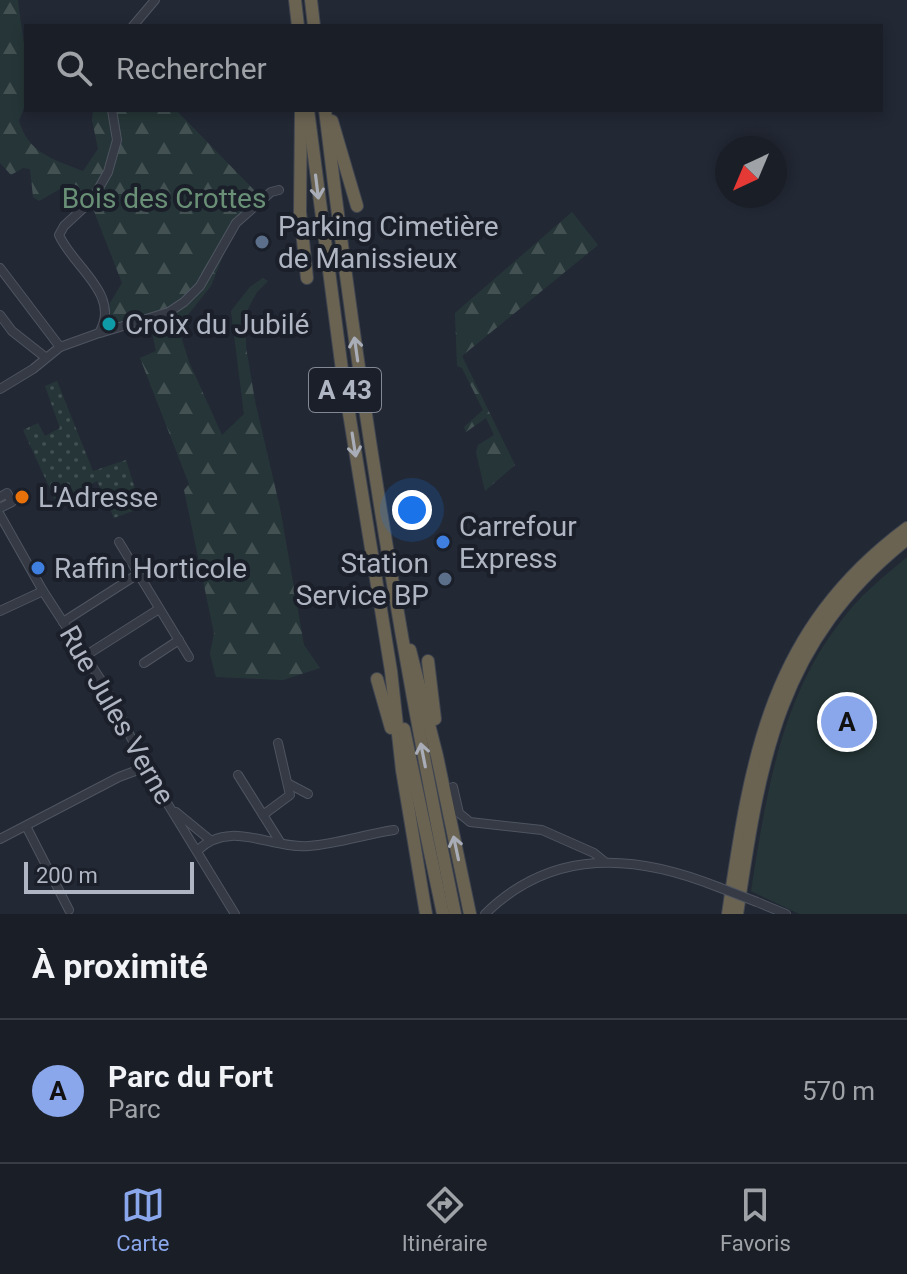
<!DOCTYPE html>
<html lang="fr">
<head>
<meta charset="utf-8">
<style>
	:root { --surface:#1a1e27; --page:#272b33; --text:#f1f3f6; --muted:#9fa2a7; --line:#383c44; --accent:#8aa7ec }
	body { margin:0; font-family:Roboto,sans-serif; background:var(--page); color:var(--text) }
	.compass { position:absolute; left:715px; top:136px; width:72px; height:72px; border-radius:50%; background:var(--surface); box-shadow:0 4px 12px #0003; rotate:224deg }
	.scale { position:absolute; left:24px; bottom:20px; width:170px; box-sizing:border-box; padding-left:8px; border:4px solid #afb5c2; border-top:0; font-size:22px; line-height:28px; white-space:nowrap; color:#afb5c2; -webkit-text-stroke:6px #1a1f29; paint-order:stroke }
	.you { position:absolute; left:412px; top:510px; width:28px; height:28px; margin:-20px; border:6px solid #fff; border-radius:50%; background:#1a73e8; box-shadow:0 0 0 12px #1a73e833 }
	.badge { display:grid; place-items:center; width:52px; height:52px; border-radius:50%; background:var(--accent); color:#111; font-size:26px; font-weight:700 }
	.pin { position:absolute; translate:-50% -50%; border:4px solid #fff; box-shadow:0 2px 8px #0006 }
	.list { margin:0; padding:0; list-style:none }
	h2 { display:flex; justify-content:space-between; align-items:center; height:104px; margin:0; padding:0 32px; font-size:34px }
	h2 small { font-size:26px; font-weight:400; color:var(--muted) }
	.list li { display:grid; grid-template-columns:52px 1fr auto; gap:24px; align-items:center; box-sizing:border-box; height:144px; padding:0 32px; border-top:2px solid var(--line) }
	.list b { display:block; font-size:30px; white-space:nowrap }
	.list p { margin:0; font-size:26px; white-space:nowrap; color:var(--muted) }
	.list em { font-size:26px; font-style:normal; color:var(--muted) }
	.icon { flex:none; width:44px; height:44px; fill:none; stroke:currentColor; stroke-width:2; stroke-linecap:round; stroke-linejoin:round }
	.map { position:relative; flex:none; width:907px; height:914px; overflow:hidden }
	.search { position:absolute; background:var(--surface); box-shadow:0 4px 12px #0003; left:24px; right:24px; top:24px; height:88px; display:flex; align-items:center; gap:20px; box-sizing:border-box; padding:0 28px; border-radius:0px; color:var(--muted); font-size:30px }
	.sheet { height:248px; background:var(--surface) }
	nav { display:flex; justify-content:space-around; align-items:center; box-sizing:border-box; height:112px; border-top:2px solid var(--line); background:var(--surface); font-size:22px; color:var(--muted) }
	nav a { display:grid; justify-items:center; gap:4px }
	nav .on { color:var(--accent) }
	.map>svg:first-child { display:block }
	.grass { fill:url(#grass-dots) }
	.forest { fill:url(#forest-firs) }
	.park { fill:#263638 }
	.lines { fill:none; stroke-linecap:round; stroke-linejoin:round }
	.minor-casing { stroke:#4f5560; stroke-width:10 }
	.highway-casing { stroke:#3f4550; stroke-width:14 }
	.minor { stroke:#353a45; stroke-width:8 }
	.highway { stroke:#6a6352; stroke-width:12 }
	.minor-bridge-casing { stroke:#4f5560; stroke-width:10; stroke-linecap:butt }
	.minor-bridge { stroke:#353a45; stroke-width:8 }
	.oneway { stroke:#a8adb7 }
	.service-dot { fill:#5c6f8a; stroke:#1a1f29; stroke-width:3 }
	.culture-dot { fill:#0f9aa8; stroke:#1a1f29; stroke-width:3 }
	.food-dot { fill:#e8710a; stroke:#1a1f29; stroke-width:3 }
	.shop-dot { fill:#3f7fe0; stroke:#1a1f29; stroke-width:3 }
	.labels { text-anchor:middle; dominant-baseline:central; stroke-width:8; stroke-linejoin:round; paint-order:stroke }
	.shield { fill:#1a1f29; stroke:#828894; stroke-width:2 }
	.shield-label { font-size:26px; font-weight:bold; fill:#afb5c2 }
	.park-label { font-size:28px; fill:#699076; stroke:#1a1f29 }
	.poi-label { font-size:28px; fill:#afb5c2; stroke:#1a1f29; text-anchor:start }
	.street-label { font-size:28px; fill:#afb5c2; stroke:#1a1f29 }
</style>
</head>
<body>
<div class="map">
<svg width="907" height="914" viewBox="0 0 907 914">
	<defs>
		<pattern id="grass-dots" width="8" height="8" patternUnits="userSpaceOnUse" patternTransform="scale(2)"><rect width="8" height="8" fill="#263638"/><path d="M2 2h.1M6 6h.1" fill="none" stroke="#435153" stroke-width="1.8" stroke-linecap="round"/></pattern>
		<pattern id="forest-firs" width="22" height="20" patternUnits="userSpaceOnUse" patternTransform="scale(2)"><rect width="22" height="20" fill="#263638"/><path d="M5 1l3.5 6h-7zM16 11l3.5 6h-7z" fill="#435153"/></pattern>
	</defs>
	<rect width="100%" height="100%" fill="#222834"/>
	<path class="grass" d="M57,381l36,90 33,-11 15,48 -27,10 -17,-37 -40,23 -34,-74 15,-7 7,13 15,-8 -15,-42z"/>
	<g class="forest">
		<path d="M0,0h18c3,34 18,89 1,120 8,33 36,40 64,51l15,-22 -6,-29 1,-10h83l81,83 -1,4 -27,29 3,7 -21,53 -33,41 11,35 33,73 22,-21 -13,-103 19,-24 13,-9 5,3 -11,11 -11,20v35l9,54 25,107 24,137 16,23 -37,12 -67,-3 -6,-23 4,-21 -30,-143 5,-6 -49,-126 16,-7 -6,-29 -43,13 3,-32 12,-20 -30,-77 -25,-21 -28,16 -6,-4 -3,-28 -7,-1 -12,7 -11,-12z"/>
		<path d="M572,212l26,33 -136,111 53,109 -30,26 -9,-39 2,-7 16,-10 -8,-17 -20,14 -2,-5 19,-17 -21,-42 -5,-2 -2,-53z"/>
	</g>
	<path class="park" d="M907,557v357h-108l-48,-23c15,-95 29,-192 90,-270 18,-25 42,-44 66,-64z"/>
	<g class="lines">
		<g class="minor-casing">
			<g id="minor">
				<path d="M133,26l22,-26"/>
				<path d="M0,268l60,79"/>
				<path d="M0,315l12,16 33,26"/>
				<path d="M100,333l69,-21 15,-10 16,-16 36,-63 35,-31 8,-2"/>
				<path d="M0,389l33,-20 27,-22 39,-14c23,-38 -26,-66 -40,-98l5,-9 28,-26 16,-28 9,-32 -5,-30"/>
				<path d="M0,497l7,-4 5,9 -12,6"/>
				<path d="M0,515l43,76 63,97 44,87 85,139"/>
				<path d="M119,542l70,115"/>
				<path d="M0,611l43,-20"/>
				<path d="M63,622l75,-48"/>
				<path d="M85,656l74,-47"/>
				<path d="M144,663l35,-23"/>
				<path d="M238,775l42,67"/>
				<path d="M289,784l19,10"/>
				<path d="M453,787l6,26 11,9 72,8 52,23 11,9"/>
				<path d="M176,812l33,27"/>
				<path d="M263,815l27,-20 -12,-52"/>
				<path d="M26,826l43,84"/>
				<path d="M0,839l119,-62 27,-10"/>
				<path d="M198,850c33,-31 72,-1 111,-4 29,-2 57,-12 85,-16"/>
				<path d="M757,902l29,12"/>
				<path d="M485,914c68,-67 151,-60 233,-27"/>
			</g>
		</g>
		<g class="highway-casing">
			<g id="highway">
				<path d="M295,0l3,26"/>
				<path d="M311,0l3,26"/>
				<path d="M301,110l-1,102 7,66"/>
				<path d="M308,110l34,260 49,301 11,99 24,144"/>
				<path d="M325,110c32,270 75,538 130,804"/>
				<path d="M332,121l25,85"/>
				<path d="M410,650l27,106 33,158"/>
				<path d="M428,661l7,58"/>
				<path d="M377,679l14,49"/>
				<path d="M404,729l39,185"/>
				<path d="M728,914c23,-158 42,-284 179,-386"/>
				<path d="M737,914c23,-153 40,-272 170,-375"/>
			</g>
		</g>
		<use href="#minor" class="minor"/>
		<use href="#highway" class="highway"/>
		<g class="minor-bridge-casing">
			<path id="minor-bridge" d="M718,887l39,15"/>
		</g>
		<use href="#minor-bridge" class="minor-bridge"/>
	</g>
	<defs><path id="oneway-shaft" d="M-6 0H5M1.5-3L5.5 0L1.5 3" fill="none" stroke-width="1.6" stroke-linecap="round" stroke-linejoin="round" transform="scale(2)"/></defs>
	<g class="oneway">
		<use href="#oneway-shaft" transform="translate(317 187) rotate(83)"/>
		<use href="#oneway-shaft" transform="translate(356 349) rotate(-98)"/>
		<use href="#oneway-shaft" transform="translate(354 445) rotate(81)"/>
		<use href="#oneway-shaft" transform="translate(423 755) rotate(-101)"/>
		<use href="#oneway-shaft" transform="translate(456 848) rotate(-102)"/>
	</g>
	<g class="service-dot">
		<circle cx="262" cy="242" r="8"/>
		<circle cx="445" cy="579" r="8"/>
	</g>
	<circle class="culture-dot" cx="109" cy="324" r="8"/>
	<circle class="food-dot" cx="22" cy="497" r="8"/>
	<g class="shop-dot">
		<circle cx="443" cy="542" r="8"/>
		<circle cx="38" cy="568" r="8"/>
	</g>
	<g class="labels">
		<rect class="shield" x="309" y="368" width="72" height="44" rx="6"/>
		<g class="shield-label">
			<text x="345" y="390">A 43</text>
		</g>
		<g class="park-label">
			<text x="164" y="198">Bois des Crottes</text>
		</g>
		<g class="poi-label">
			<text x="278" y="226">Parking Cimetière<tspan x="278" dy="32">de Manissieux</tspan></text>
			<text x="125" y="324">Croix du Jubilé</text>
			<text x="38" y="497">L'Adresse</text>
			<text x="459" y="526">Carrefour<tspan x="459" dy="32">Express</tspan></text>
			<text x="429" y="563" text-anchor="end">Station<tspan x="429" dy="32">Service BP</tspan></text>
			<text x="54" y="568">Raffin Horticole</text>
		</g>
		<g class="street-label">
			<text transform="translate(117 715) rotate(60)">Rue Jules Verne</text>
		</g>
	</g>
</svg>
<svg class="compass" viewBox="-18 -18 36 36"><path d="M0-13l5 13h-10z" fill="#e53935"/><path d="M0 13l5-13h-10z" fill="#9fa2a7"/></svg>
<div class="scale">200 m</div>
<div class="you"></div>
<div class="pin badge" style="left:847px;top:722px">A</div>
<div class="search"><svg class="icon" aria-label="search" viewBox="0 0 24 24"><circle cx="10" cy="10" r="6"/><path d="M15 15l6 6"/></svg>Rechercher</div>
</div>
<section class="sheet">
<h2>À proximité<small></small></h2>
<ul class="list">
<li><span class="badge">A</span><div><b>Parc du Fort</b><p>Parc</p></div><em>570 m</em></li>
</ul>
</section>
<nav>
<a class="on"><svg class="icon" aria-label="map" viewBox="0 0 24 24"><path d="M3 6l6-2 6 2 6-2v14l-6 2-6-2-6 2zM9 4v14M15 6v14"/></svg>Carte</a>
<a><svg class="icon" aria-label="directions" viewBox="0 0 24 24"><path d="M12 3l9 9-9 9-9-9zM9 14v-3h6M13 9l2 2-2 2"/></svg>Itinéraire</a>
<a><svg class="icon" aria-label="saved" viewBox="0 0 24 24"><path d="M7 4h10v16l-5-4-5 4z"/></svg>Favoris</a>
</nav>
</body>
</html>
